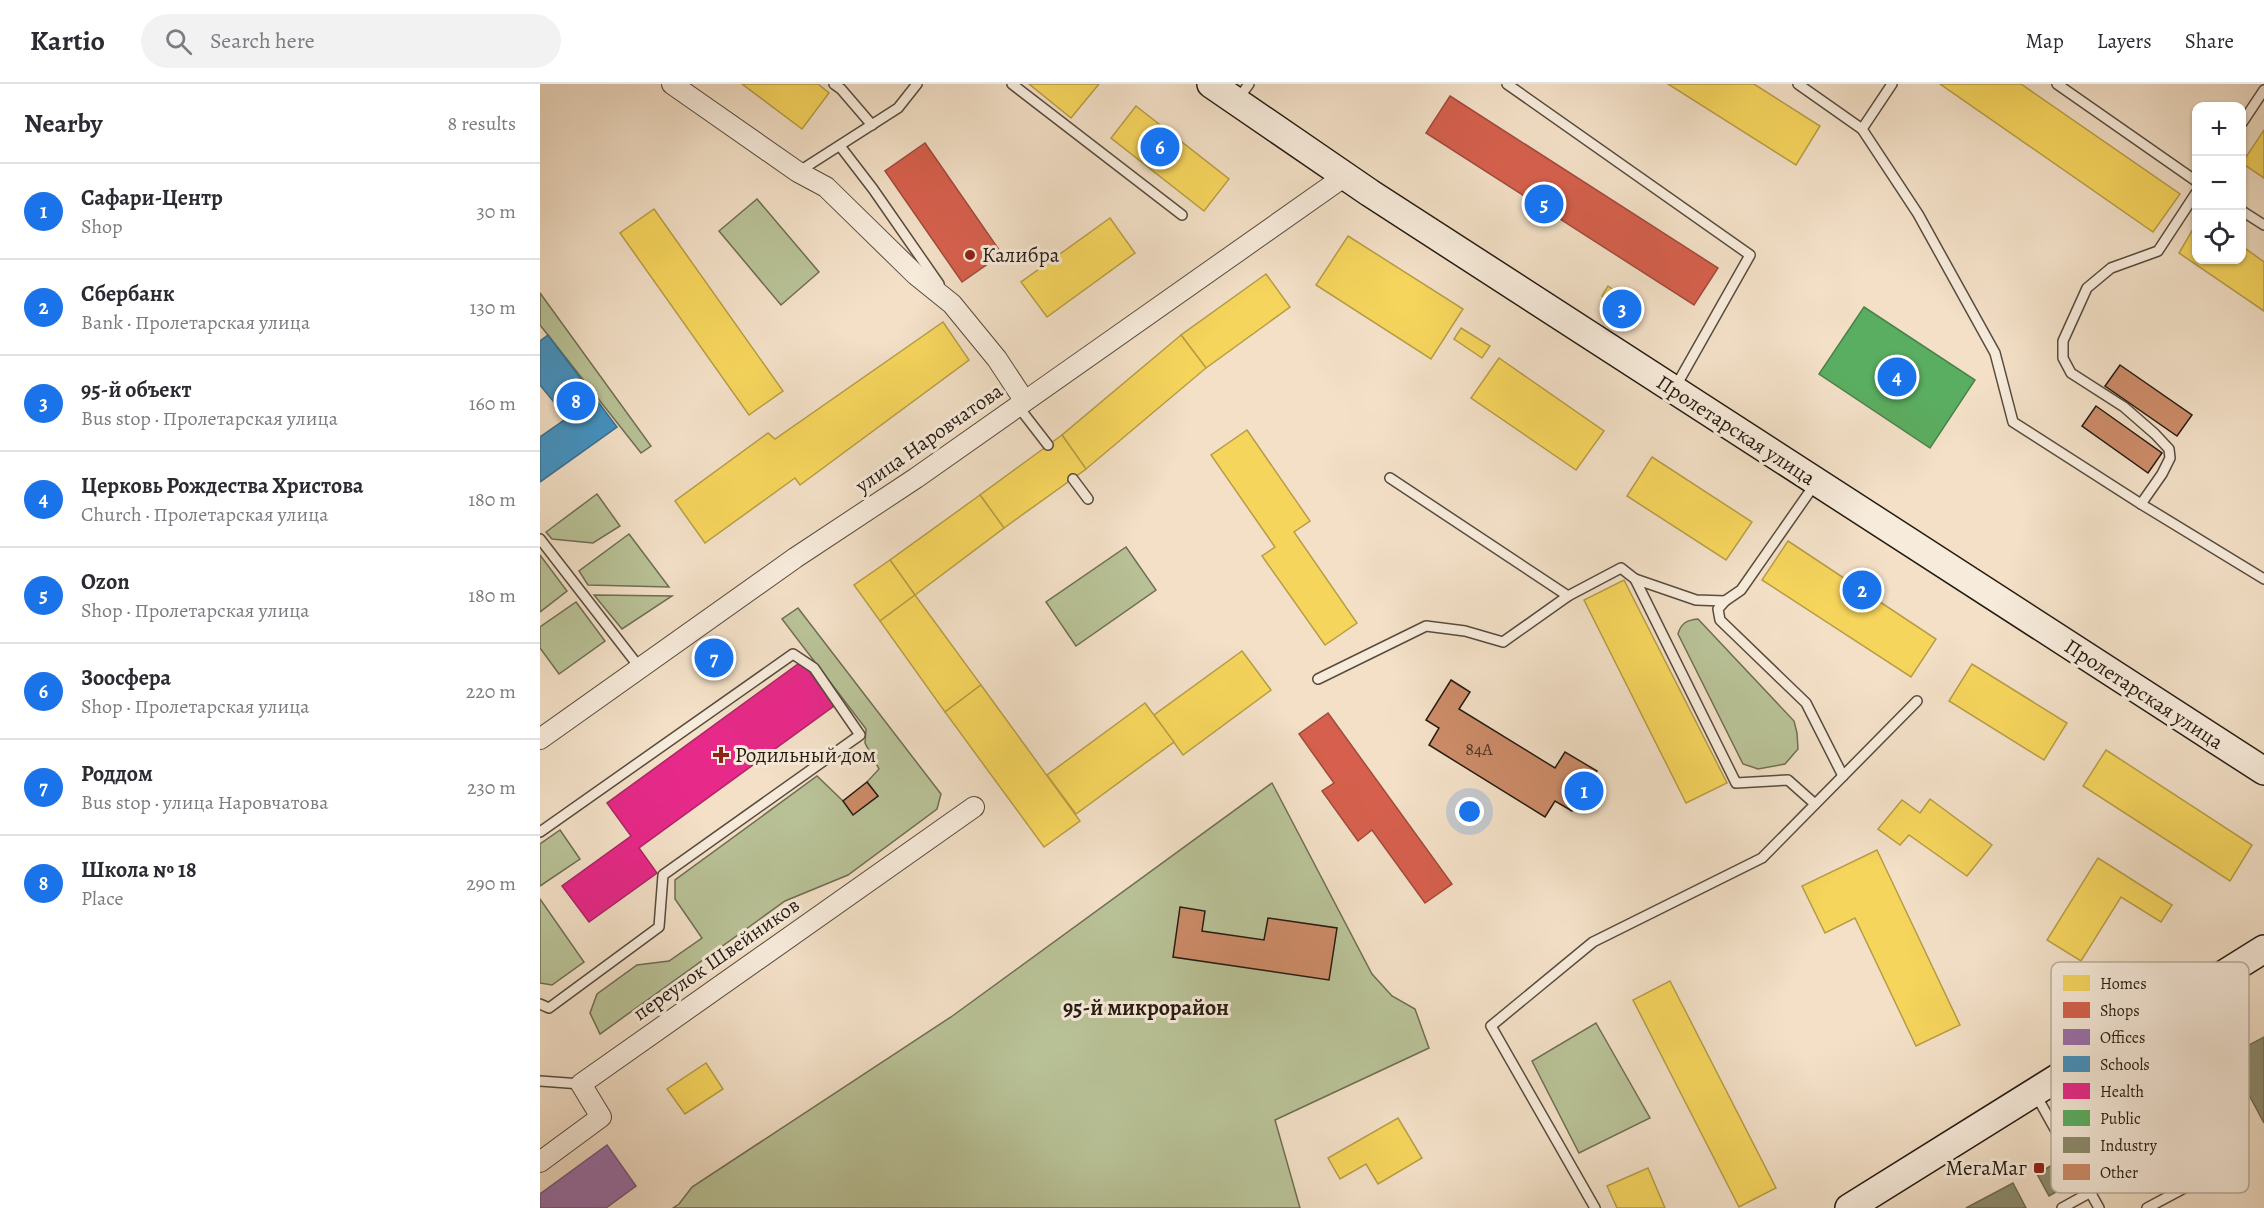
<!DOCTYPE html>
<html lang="en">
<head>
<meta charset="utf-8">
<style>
	:root { --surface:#fff; --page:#f2f2f3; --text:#2b2b33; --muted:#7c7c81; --line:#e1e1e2; --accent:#1a73e8 }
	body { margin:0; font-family:Alegreya,serif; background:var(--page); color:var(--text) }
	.controls { position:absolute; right:18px; top:18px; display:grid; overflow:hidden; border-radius:12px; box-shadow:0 2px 4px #0004 }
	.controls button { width:54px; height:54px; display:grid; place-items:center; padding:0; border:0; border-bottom:2px solid var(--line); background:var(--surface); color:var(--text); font:30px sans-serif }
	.you { position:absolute; left:930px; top:728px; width:21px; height:21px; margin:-15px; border:4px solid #fff; border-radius:50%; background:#1a73e8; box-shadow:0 0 0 9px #1a73e833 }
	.badge { display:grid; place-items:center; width:39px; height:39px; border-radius:50%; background:var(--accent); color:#fff; font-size:20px; font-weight:700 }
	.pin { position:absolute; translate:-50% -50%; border:3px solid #fff; box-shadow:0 2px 6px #0006 }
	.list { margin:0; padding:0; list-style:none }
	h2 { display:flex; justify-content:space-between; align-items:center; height:78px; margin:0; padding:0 24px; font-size:26px }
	h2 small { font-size:20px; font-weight:400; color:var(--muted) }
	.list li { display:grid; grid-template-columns:39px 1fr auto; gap:18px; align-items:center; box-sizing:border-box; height:96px; padding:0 24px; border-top:2px solid var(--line) }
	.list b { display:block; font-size:22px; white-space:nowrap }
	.list p { margin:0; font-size:20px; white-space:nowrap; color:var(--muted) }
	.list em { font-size:20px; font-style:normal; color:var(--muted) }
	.icon { flex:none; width:33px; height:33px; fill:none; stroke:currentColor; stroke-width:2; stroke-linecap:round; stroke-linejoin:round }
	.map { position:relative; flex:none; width:1724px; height:1124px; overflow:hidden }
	header { display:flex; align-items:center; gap:36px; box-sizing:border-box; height:84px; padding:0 30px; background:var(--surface); border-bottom:2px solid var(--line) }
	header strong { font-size:28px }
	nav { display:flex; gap:33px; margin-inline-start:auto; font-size:21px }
	.search { width:420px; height:54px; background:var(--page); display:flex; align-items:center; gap:15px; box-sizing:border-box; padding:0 21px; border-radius:33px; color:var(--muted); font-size:22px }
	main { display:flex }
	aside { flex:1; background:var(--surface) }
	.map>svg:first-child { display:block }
	.green { fill:#b9c297; stroke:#6f6e54; stroke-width:1.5 }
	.homes { fill:#f6d55c; stroke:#b79d46; stroke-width:1.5 }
	.shops { fill:#d6604d; stroke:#a14b3b; stroke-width:1.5 }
	.offices { fill:#9970ab; stroke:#76567d; stroke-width:1.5 }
	.schools { fill:#4393c3; stroke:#3a6f8e; stroke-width:1.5 }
	.health { fill:#e7298a; stroke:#ad2566; stroke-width:1.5 }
	.public { fill:#5aae61; stroke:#4a8249; stroke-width:1.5 }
	.industry { fill:#8c8c6e; stroke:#6d6a52; stroke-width:1.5 }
	.building { fill:#cd8c69; stroke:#251b11; stroke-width:1.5 }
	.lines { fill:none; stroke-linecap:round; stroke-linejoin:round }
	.lane-casing { stroke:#584c3e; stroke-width:12 }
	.street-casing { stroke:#584c3e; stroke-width:22 }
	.secondary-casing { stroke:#251b11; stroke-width:30 }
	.lane { stroke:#f7ebdb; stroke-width:9 }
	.street { stroke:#f7ebdb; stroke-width:20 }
	.secondary { stroke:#f7ebdb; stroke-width:27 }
	.poi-dot { fill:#8f2418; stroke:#f7ebdb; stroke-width:2 }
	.labels { text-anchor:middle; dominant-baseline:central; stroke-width:6; stroke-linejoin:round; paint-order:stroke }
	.number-label { font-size:18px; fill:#4f3727 }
	.poi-label { font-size:21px; fill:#251b11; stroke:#f7ebdb; text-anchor:start }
	.street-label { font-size:21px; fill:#251b11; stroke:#f7ebdb }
	.neighbourhood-label { font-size:22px; font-weight:bold; fill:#251b11; stroke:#f7ebdb }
	.key { fill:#f7ebdb; stroke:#b8ad9e; stroke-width:1.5 }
	.key-label { font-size:16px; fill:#251b11 }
</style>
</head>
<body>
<header>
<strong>Kartio</strong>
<div class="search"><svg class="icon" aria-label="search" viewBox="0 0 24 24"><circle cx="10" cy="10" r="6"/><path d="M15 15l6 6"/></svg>Search here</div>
<nav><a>Map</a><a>Layers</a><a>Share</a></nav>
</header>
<main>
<aside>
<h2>Nearby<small>8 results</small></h2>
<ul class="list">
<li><span class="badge">1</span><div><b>Сафари-Центр</b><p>Shop</p></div><em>30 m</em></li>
<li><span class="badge">2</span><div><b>Сбербанк</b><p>Bank · Пролетарская улица</p></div><em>130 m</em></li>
<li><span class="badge">3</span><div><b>95-й объект</b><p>Bus stop · Пролетарская улица</p></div><em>160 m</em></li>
<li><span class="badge">4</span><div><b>Церковь Рождества Христова</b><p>Church · Пролетарская улица</p></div><em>180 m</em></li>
<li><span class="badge">5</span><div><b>Ozon</b><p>Shop · Пролетарская улица</p></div><em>180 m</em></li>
<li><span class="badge">6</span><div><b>Зоосфера</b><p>Shop · Пролетарская улица</p></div><em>220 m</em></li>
<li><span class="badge">7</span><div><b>Роддом</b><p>Bus stop · улица Наровчатова</p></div><em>230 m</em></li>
<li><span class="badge">8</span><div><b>Школа № 18</b><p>Place</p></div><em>290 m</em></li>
</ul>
</aside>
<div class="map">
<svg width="1724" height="1124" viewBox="0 0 1724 1124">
	<rect width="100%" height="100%" fill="#f3e0c7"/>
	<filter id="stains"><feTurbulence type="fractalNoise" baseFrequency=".00333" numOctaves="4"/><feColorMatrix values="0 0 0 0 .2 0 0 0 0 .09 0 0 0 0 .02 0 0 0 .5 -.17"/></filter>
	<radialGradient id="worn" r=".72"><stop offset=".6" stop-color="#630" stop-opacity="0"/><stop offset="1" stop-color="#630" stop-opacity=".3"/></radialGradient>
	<g class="green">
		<path d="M217,115l62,73 -38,33 -62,-74z"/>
		<path d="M0,209l111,153 -10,7 -101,-128z"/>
		<path d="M57,410l23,32 -27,17 -41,-4 -6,-7z"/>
		<path d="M89,450l40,53 -81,-2 -9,-14z"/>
		<path d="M586,463l30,43 -80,56 -30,-44z"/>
		<path d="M0,471l27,36 -27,21z"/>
		<path d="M54,511l78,1 -50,33z"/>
		<path d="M36,518l29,39 -46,33 -19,-26v-21z"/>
		<path d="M258,524l143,186 -4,15 -89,66 -63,26 -185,133 -10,-21 7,-19 40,-29 32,-4 33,-23 -27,-39v-19l142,-104 26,25 10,13 25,-18 -11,-14 12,-13 -14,-26 1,-14 -84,-110z"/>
		<path d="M1158,535l96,102 3,12 1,16 -13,15 -27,5 -15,-5 -65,-130c3,-11 9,-14 20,-15z"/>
		<path d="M732,699l100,191 20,22 23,13 14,39 -154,72 25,88h-627l6,-4 13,-17 259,-170z"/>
		<path d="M20,746l20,29 -40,27v-42z"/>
		<path d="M0,815l44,63 -32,23 -12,-2z"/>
		<path d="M1056,939l54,95 -71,35 -47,-92z"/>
	</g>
	<g class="homes">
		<path d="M202,0h76l11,9 -27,36z"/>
		<path d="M489,0h70l-28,34z"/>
		<path d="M1128,0h86l66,42 -24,39z"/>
		<path d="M1400,0h81l159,110 -27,38z"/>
		<path d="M596,22l93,73 -25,32 -93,-73z"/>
		<path d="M1724,46v48l-22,-15z"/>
		<path d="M114,125l129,182 -34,24 -129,-182z"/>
		<path d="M570,134l25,35 -88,64 -26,-35z"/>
		<path d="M1656,140v36h46v-14l22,16v49l-85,-58z"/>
		<path d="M808,152l115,73 -32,50 -115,-74z"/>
		<path d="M726,190l24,33 -84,61 -25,-33z"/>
		<path d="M1068,202l24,16 -6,10 -24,-16z"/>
		<path d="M403,238l26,38 -169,125 -5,-7 -90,65 -30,-42 93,-68 7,6z"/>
		<path d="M921,244l29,18 -8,12 -28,-19z"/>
		<path d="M641,251l25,33 -120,101 -24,-34z"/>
		<path d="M959,274l105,73 -28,39 -105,-72z"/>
		<path d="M707,346l63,91 -16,11 63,91 -32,22 -63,-89 13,-9 -64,-92z"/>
		<path d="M522,351l24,34 -82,59 -24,-33z"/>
		<path d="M1112,373l100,65 -26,38 -99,-64z"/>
		<path d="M440,411l24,33 -89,67 -25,-35z"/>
		<path d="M1248,457l148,98 -25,38 -149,-97z"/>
		<path d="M350,476l25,35 -35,26 -26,-36z"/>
		<path d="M1084,496l103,203 -41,20 -102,-203z"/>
		<path d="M375,511l66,90 -36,27 -65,-91z"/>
		<path d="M702,567l29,39 -88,65 -29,-40z"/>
		<path d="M1432,580l95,59 -23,37 -95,-59z"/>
		<path d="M441,601l99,136 -36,26 -99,-135z"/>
		<path d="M605,619l29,39 -98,72 -29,-39z"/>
		<path d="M1566,666l146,95 -22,36 -147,-95z"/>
		<path d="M1390,715l62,46 -25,31 -58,-41 -9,10 -22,-16 24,-29 18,13z"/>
		<path d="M1337,766l83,175 -44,21 -61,-128 -30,15 -23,-47z"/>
		<path d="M1558,774l74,47 -11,17 -40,-25 -40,64 -34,-21z"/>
		<path d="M1130,897l106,207 -37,19 -106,-207z"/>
		<path d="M166,979l17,26 -38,25 -18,-25z"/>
		<path d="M858,1034l24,40 -44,26 -12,-20 -26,15 -12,-21z"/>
		<path d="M1108,1084l17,40h-48l-10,-22z"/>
	</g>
	<g class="shops">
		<path d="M910,12l268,172 -24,37 -268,-172z"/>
		<path d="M385,59l77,111 -40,28 -77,-111z"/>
		<path d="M788,629l124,171 -27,19 -53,-73 -14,11 -36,-50 12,-8 -35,-49z"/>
	</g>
	<path class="offices" d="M67,1061l29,41 -30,22h-66v-14z"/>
	<path class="schools" d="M8,251l69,92 -77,55v-45l27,-19 -27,-33v-44z"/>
	<path class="health" d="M262,577l32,45 -195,142 18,25 -68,49 -27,-36 69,-50 -24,-33z"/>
	<path class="public" d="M1324,223l111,73 -45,68 -111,-74z"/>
	<g class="industry">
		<path d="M1724,953v86l-36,-67z"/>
		<path d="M1512,1081l13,22 -16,9 -12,-22z"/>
		<path d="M1473,1099l13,25h-60z"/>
	</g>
	<g class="building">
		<path d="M1580,281l72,50 -15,21 -72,-50z"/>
		<path d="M1556,322l66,47 -14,20 -66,-47z"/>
		<path d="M911,596l19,12 -11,17 96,59 10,-16 32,19 -25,40 -17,-10 -10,16 -116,-72 10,-17 -13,-8z"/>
		<path d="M327,698l11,14 -25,19 -10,-14z"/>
		<path d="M640,823l25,4 -3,20 62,9 4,-22 69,10 -8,52 -156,-23z"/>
	</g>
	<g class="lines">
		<g class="lane-casing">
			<g id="lane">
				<path d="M294,0l7,5 31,36"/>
				<path d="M472,0l170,131"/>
				<path d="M967,0l243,171 -74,131"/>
				<path d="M1258,0l64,45"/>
				<path d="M1352,0l-30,45 56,85 77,139 18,69 128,82 123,75"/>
				<path d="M1517,0l139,97"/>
				<path d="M698,15l11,-15"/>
				<path d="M1702,39l22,-33"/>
				<path d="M300,62l33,43 66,95"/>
				<path d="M258,88l100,-64 19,-24"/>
				<path d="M1702,127l22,14"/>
				<path d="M477,321l31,40"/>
				<path d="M850,394l178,118"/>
				<path d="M533,395l15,20"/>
				<path d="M1275,400l-74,106 -16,11 -7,8 2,11 86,83 37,73"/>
				<path d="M1601,420l21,-30 8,-16 -1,-9 -14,-15 -31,-27 -53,-34 -8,-15v-17l24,-53 24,-20 47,-17 38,-58"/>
				<path d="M0,455l100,129"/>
				<path d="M1185,517l-29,-1 -61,-21 101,204 52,-3 27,24"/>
				<path d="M778,595l108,-53 39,5 38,11 65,-46 53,-28 14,11"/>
				<path d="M0,748l253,-178 21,14 46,67 -197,140 -4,52 -110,81 -9,-4"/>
				<path d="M0,997l41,3"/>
				<path d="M1496,1011l63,113"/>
				<path d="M1055,1124l-104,-182 102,-84 169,-84 155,-157"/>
				<path d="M1522,1124l29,-16"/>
				<path d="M1607,1124l73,-39"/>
			</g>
		</g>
		<g class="street-casing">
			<g id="street">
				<path d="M132,0l126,88 28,15 90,88 36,29 45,55 27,41"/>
				<path d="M0,655l255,-181 121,-80 429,-302"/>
				<path d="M0,1078l61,-45 -20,-33 393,-277"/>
			</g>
		</g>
		<g class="secondary-casing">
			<g id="secondary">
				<path d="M671,0l159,109 894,578"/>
				<path d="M1309,1124l415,-259"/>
			</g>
		</g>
		<use href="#lane" class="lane"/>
		<use href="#street" class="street"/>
		<use href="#secondary" class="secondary"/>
	</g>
	<g class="poi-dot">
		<circle cx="430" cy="171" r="6"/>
		<path d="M178 662h6v6h6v6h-6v6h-6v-6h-6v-6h6z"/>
		<rect x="1493" y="1078" width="12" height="12" rx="3"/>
	</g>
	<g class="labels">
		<g class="number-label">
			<text x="939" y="665">84А</text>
		</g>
		<g class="poi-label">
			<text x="442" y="171">Калибра</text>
			<text x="195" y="671">Родильный дом</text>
			<text x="1487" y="1084" text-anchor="end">МегаМаг</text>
		</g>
		<g class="street-label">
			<text transform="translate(1196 346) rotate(33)">Пролетарская улица</text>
			<text transform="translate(389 354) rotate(-35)">улица Наровчатова</text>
			<text transform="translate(1604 610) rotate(33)">Пролетарская улица</text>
			<text transform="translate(176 875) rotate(-35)">переулок Швейников</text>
		</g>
		<g class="neighbourhood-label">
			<text x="606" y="924">95-й микрорайон</text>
		</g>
	</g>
	<rect x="1511" y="878" width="198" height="231" rx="9" class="key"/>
	<rect x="1523" y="891" width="27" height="16" fill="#f6d55c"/>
	<rect x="1523" y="918" width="27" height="16" fill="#d6604d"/>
	<rect x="1523" y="945" width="27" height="16" fill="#9970ab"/>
	<rect x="1523" y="972" width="27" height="16" fill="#4393c3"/>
	<rect x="1523" y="999" width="27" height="16" fill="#e7298a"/>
	<rect x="1523" y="1026" width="27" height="16" fill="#5aae61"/>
	<rect x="1523" y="1053" width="27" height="16" fill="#8c8c6e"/>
	<rect x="1523" y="1080" width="27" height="16" fill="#cd8c69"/>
	<g class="key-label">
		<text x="1560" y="905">Homes</text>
		<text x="1560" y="932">Shops</text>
		<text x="1560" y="959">Offices</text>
		<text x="1560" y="986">Schools</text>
		<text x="1560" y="1013">Health</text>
		<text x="1560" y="1040">Public</text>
		<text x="1560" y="1067">Industry</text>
		<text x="1560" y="1094">Other</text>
	</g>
	<rect width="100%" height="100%" filter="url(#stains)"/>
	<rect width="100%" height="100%" fill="url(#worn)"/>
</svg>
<div class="controls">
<button>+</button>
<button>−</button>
<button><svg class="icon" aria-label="locate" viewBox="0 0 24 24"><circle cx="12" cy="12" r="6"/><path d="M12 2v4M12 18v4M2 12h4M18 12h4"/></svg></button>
</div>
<div class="you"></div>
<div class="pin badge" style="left:1044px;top:707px">1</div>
<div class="pin badge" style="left:1322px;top:506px">2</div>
<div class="pin badge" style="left:1082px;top:225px">3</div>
<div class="pin badge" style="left:1357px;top:293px">4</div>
<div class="pin badge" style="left:1004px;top:120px">5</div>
<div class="pin badge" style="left:620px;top:63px">6</div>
<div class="pin badge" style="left:174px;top:574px">7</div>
<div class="pin badge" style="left:36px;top:317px">8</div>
</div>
</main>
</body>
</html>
